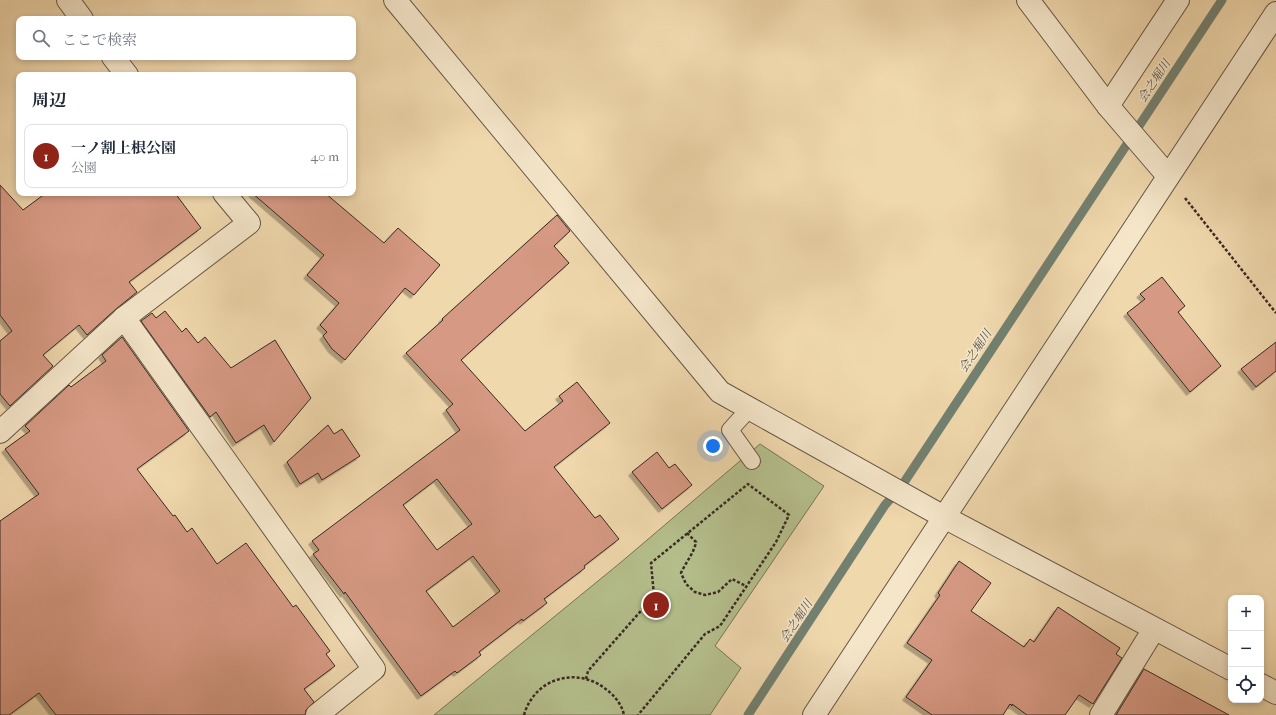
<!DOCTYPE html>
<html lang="ja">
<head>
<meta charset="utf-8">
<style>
	:root { --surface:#fff; --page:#f6f6f7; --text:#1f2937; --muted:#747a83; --line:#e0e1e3; --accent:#8f2418 }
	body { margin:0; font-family:"IM FELL French Canon","Noto Serif JP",serif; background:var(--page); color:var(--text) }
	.controls { position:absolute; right:12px; bottom:12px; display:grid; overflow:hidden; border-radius:8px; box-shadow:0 2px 6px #0003 }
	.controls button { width:36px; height:36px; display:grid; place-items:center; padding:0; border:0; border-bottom:1px solid var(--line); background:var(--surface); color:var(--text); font:20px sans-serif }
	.you { position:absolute; left:713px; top:446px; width:14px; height:14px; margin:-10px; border:3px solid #fff; border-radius:50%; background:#1a73e8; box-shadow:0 0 0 6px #1a73e833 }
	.badge { display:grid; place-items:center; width:26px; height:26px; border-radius:50%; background:var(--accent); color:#fff; font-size:13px; font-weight:700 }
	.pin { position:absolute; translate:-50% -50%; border:2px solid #fff; box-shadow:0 1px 4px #0006 }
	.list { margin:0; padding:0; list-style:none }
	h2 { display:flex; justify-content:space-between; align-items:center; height:52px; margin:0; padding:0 16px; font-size:17px }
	h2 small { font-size:13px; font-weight:400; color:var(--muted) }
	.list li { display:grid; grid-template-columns:26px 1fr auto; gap:12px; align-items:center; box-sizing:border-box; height:64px; margin:0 8px 8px; padding:0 8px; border:1px solid var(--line); border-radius:8px }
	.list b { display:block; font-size:15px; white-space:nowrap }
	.list p { margin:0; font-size:13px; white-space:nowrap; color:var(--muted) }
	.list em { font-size:13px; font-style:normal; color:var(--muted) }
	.icon { flex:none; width:22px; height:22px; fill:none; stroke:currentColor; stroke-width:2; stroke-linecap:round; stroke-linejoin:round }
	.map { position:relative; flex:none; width:1276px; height:715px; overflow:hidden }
	.search { position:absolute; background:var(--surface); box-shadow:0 2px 6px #0003; left:16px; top:16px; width:340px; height:44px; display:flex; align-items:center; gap:10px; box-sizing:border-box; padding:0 14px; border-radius:8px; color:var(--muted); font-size:15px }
	.panel { position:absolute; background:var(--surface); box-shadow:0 2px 6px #0003; left:16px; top:72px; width:340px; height:124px; border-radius:8px }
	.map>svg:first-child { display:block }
	.green { fill:#b5c08d; stroke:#767558 }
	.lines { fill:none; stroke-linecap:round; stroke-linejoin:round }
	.stream { stroke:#738171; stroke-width:9 }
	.building { fill:#d69983; stroke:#382a23; fill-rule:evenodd; filter:url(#shadow) }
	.service-casing { stroke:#665646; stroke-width:18 }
	.minor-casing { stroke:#665646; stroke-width:24 }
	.tertiary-casing { stroke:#665646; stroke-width:24 }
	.path { stroke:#382a23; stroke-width:2.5; stroke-dasharray:3 2; stroke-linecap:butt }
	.service { stroke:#f5e6ca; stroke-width:16 }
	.minor { stroke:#f5e6ca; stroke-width:22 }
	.tertiary { stroke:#f5e6ca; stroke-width:22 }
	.labels { text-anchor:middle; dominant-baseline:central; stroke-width:3; stroke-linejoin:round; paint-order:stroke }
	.water-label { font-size:12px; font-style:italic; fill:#514e44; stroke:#f5e6ca }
</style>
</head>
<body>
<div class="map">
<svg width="1276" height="715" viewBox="0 0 1276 715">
	<defs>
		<filter id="shadow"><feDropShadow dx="-3.5" dy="3.5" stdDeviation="0" flood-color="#0004"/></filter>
	</defs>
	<rect width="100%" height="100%" fill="#f0d8ad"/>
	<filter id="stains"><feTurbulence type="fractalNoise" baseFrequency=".005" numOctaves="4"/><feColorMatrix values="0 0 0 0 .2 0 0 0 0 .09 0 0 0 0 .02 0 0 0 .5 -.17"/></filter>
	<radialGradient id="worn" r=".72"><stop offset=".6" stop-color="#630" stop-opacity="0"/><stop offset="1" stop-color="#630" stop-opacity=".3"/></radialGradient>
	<path class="green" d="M760,444l64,42 -109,160 26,22 -31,47h-276l186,-152z"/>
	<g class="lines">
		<path class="stream" d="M748,715l137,-210 16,-18 321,-487"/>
	</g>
	<g class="building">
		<path d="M0,185l23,25 23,-17h129l26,35 -72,54 8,10 -21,17 -29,26 -8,-10 -36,30 10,11 -43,40 -10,-12v-53l12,-10 -12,-16z"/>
		<path d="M252,193h73l59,50 14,-15 42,37 -26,30 -9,-7 -60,72 -13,-11 -9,-13 4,-4 -7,-7 19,-22 -32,-28 17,-20z"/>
		<path d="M557,215l13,16 -16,15 15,17 -108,97 64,71 38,-30 -4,-5 18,-14 33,41 -56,44 41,51 5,-3 19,24 -35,27 1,2 -41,31 3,4 -24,18 -1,-2 -43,33 2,3 -24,18 -2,-2 -34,25 -76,-104 -1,2 -31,-40 6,-4 -7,-9 148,-111 -14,-20 7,-6 -47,-51 37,-33 -1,-1zM437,479l35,45 -35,26 -34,-45zM473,556l27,35 -47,36 -27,-36z"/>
		<path d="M1162,277l23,29 -7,6 43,54 -31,26 -63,-79 18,-14 -5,-5z"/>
		<path d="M165,311l17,21 4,-4 12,15 7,-6 26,31 44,-28 36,58 -37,44 -10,-17 -28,18 -20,-31 -6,5 -69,-96 11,-8 4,5z"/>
		<path d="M122,337l67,94 -52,38 36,47 2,-1 12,17 5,-4 25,36 29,-21 47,64 3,-2 34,46 -4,3 9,12 -31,23 10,13 -8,8 -1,5h-249l-17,-22 -30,22h-9v-194l39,-27 -34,-45 25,-18 -5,-5 44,-41 2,2 35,-26 -4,-6z"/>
		<path d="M1276,342v29l-20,16 -15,-18z"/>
		<path d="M328,425l6,9 8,-5 18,27 -38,24 -4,-7 -18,11 -13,-22z"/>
		<path d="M657,452l12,16 6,-4 17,21 -30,24 -30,-37z"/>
		<path d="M959,561l32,22 -20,28 53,36 6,-8 4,3 24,-35 62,41 -4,6 6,4 -29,46 -14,-9 -14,20h-38l-15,-11v2l-2,-2 -7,11h-71l-26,-18 26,-37 -25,-17 33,-48 -2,-2z"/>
		<path d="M1144,669l85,46h-113z"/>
	</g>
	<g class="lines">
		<g class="service-casing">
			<path id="service" d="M750,408l-20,22 22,31"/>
		</g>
		<g class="minor-casing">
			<g id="minor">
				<path d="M68,0l14,19"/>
				<path d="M395,0l325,392 224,125"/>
				<path d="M1028,0l80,106 60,70"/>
				<path d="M113,57l14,18"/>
				<path d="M1108,106l70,-106"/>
				<path d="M124,318l250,351 -57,46"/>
				<path d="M0,432l124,-114 125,-95 -25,-30"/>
				<path d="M1101,715l53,-86"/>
			</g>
		</g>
		<g class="tertiary-casing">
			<g id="tertiary">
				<path d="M944,517l287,152"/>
				<path d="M1261,685l15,8"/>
				<path d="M814,715l462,-702"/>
			</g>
		</g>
		<g class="path">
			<path d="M1185,198l91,115"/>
			<path d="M687,533l9,9c-2,11 -10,20 -15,31l5,11 9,8 10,3 13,-3 14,-13 14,7"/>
			<path d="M586,679l2,-8 66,-75 -3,-33 97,-79 41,31 -13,27 -56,84 -15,8 -67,81"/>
			<path d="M524,715c11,-38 54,-49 83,-25 8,6 15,15 17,25"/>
		</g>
		<use href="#service" class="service"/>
		<use href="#minor" class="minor"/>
		<use href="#tertiary" class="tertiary"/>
	</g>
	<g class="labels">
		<g class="water-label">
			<text transform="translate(1154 81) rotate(-56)">会之堀川</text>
			<text transform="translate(975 351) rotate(-56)">会之堀川</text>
			<text transform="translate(796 621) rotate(-56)">会之堀川</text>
		</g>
	</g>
	<rect width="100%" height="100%" filter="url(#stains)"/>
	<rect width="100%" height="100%" fill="url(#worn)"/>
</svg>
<div class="controls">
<button>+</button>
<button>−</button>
<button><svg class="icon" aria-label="locate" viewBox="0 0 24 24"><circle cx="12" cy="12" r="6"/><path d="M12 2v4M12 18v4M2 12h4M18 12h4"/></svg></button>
</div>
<div class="you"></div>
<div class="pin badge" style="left:656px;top:605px">1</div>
<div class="search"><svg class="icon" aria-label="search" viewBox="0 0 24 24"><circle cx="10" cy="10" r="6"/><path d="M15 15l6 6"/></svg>ここで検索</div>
<section class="panel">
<h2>周辺<small></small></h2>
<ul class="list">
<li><span class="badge">1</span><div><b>一ノ割上根公園</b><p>公園</p></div><em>40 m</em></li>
</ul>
</section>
</div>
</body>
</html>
